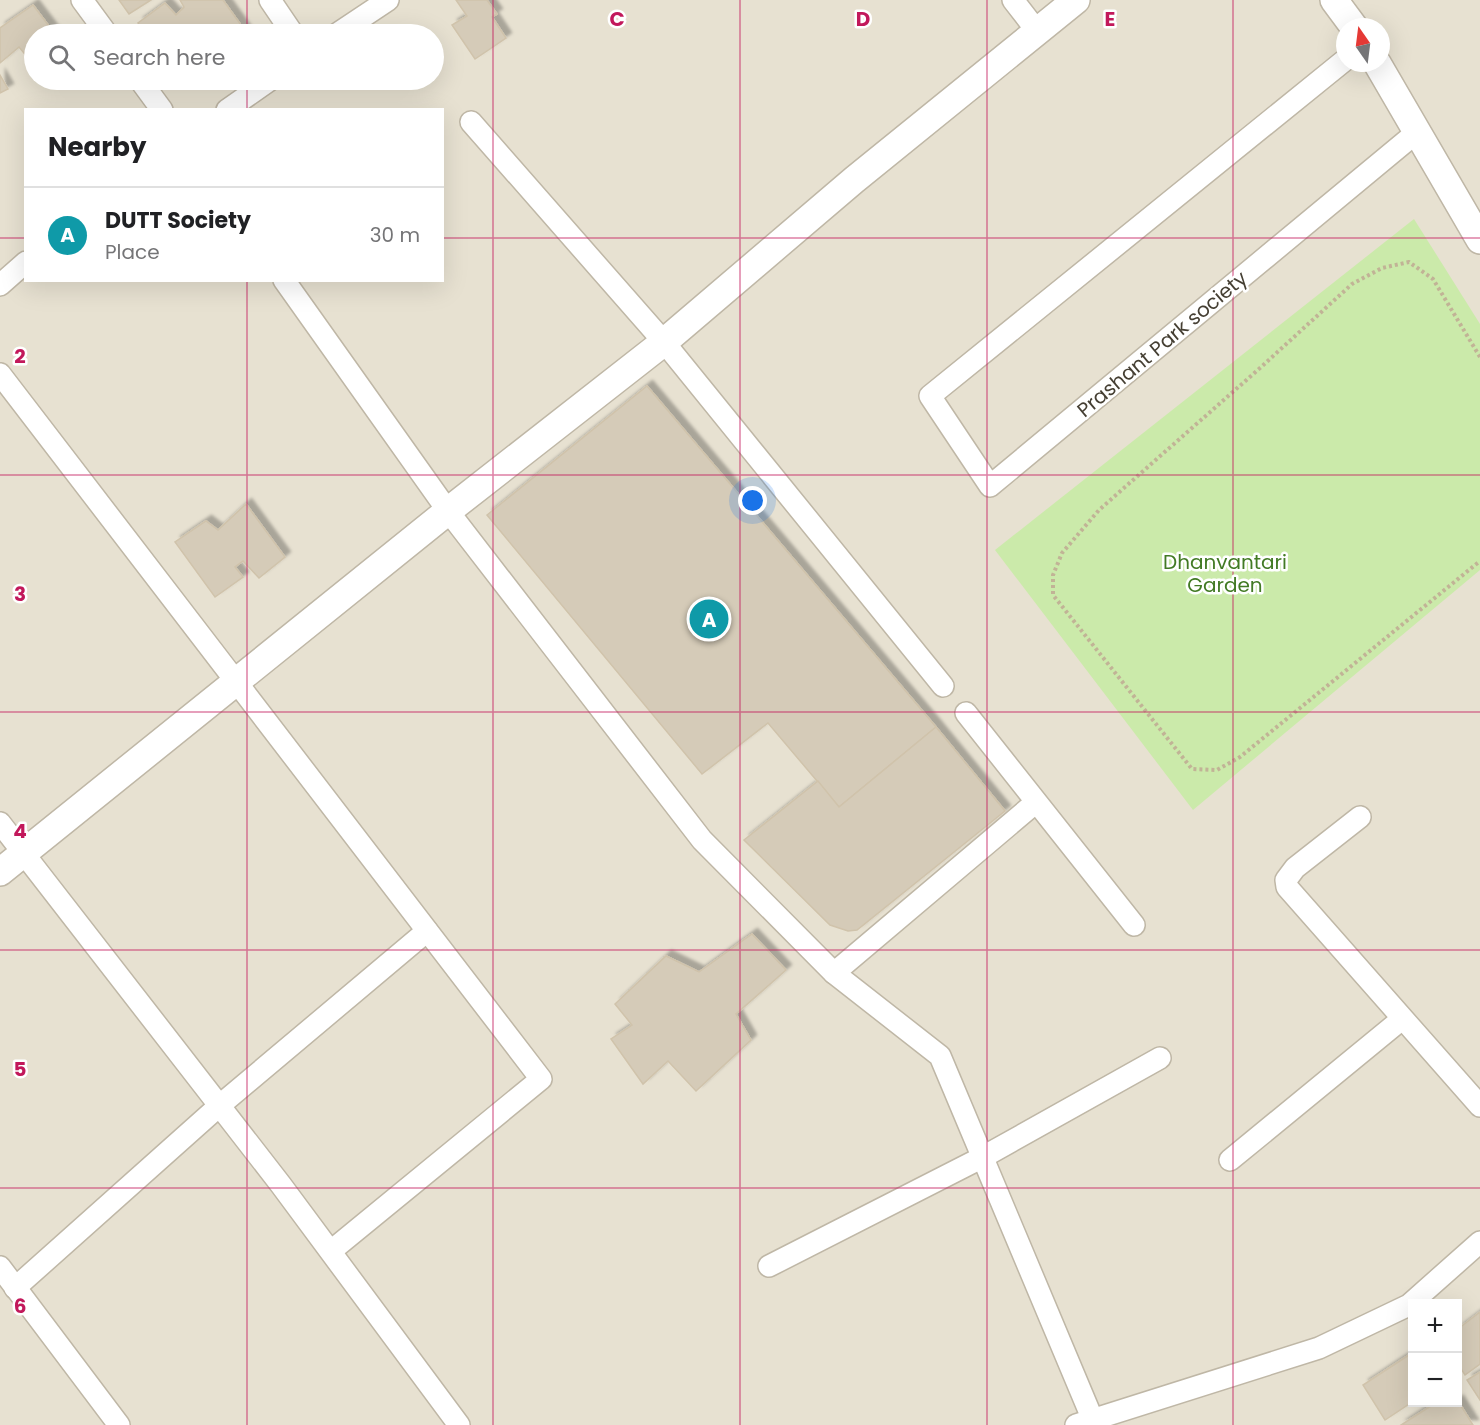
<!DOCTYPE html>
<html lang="en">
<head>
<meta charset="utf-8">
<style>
	:root { --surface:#fff; --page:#f6f6f6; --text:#202124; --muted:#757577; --line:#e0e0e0; --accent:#0f766e }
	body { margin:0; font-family:Poppins,sans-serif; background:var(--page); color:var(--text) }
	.controls { position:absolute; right:18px; bottom:18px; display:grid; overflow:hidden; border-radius:0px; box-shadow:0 6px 24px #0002 }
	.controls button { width:54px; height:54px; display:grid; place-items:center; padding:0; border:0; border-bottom:2px solid var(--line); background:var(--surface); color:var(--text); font:30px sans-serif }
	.compass { position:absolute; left:1336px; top:18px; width:54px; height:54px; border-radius:50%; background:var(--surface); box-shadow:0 6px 24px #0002; rotate:346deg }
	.you { position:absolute; left:753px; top:501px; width:21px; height:21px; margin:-15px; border:4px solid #fff; border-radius:50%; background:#1a73e8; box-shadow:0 0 0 9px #1a73e833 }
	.badge { display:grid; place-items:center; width:39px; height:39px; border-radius:50%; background:var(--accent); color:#fff; font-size:20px; font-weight:700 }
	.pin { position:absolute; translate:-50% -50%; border:3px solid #fff; box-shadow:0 2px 6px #0006 }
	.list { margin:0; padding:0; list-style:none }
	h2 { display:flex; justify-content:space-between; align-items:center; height:78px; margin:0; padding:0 24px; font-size:26px }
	h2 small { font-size:20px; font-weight:400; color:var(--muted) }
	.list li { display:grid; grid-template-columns:39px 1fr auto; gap:18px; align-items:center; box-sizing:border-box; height:96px; padding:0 24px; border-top:2px solid var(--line) }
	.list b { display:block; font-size:22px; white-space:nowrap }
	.list p { margin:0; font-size:20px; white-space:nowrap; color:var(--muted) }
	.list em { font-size:20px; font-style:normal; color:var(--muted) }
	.icon { flex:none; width:33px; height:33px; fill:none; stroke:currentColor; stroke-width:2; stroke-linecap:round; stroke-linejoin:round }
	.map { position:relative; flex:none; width:1480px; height:1425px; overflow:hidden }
	.search { position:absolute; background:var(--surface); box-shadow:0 6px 24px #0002; left:24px; top:24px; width:420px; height:66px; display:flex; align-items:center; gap:15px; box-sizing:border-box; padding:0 21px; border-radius:33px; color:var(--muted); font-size:22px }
	.panel { position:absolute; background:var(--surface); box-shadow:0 6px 24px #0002; left:24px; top:108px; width:420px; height:174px; border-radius:0px }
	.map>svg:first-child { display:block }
	.residential { fill:#e7e1d1; fill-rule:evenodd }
	.green { fill:#cbeaaa }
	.building { fill:#d5cbb8; stroke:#d0c3ab; stroke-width:1.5; filter:url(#shadow) }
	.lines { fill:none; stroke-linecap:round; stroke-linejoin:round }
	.minor-casing { stroke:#bfb7a6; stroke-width:24 }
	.tertiary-casing { stroke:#bfb7a6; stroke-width:30 }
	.path { stroke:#c1b396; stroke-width:4; stroke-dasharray:3 3; stroke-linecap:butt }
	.minor { stroke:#fff; stroke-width:21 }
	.tertiary { stroke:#fff; stroke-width:27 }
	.grid { fill:none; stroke:#c2185b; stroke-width:1.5; stroke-opacity:0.55 }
	.labels { text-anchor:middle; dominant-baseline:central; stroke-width:5; stroke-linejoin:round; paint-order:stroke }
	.street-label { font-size:20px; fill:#453f33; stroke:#fff }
	.park-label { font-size:20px; fill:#427a24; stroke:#fff }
	.grid-label { font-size:20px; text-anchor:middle; font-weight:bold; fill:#c2185b; stroke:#fff; stroke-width:5; stroke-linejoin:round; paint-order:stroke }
</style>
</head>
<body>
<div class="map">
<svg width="1480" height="1425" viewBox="0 0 1480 1425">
	<defs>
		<filter id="shadow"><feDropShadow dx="5.5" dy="-5.5" stdDeviation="1.5" flood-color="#0004"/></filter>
	</defs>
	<rect width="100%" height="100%" fill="#f3efe4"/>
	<path class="residential" d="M0,0h1480v1425h-1480zM1345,27h36v36h-36zM34,34h400v46h-400zM26,110h416v170h-416zM1412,1304h46v98h-46z"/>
	<path class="green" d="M1414,219l66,105v246l-287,240 -198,-260z"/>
	<g class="building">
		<path d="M119,0h32l-22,14z"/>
		<path d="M180,0h43l23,32 -3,2h-37l-1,-1 -2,1h-58l-7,-11 27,-20 11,12 8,-8z"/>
		<path d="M456,0h31l10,14 -5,3 14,21 -31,21 -23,-34 15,-9z"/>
		<path d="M33,5l22,29h-21v29l-1,1 -14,-17 -19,16v-35z"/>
		<path d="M0,75l8,14 -8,4z"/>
		<path d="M647,386l289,341 -97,80 -71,-84 -66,51 -215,-259z"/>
		<path d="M246,504l39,53 -26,21 -16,-17 -8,6 8,10 -28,20 -40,-55 31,-21 12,9z"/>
		<path d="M936,727l69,84 -148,119 -9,1 -18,-6 -86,-85 74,-59 21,26z"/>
		<path d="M752,934l34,36 -50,44 15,26 -55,51 -28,-30 -25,23 -32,-45 21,-14 -17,-21 51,-48 33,16z"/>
		<path d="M1480,1312v52l-15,11 -7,-11v-35z"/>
		<path d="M1412,1353v49l-27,18 -22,-35z"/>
		<path d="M1480,1372v28l-13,-20z"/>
		<path d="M1458,1401l15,24h-72l36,-23h21z"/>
	</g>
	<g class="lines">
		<g class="minor-casing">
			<g id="minor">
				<path d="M82,0l25,34"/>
				<path d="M270,0l23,34"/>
				<path d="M1013,0l24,31"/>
				<path d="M337,34l51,-34"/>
				<path d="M1345,60l-415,336 60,90 427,-354"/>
				<path d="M140,80l22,30"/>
				<path d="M227,110l43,-30"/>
				<path d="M471,122l193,220 279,344"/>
				<path d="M284,280l164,231 254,329 132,133 106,83 155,369"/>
				<path d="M0,285l26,-23"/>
				<path d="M0,374l541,705 -210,172"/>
				<path d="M966,713l168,212"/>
				<path d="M1360,817l-65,51 -9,12 1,7 193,219"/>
				<path d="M0,823l281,362 178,240"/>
				<path d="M834,973l201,-170"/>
				<path d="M1230,1160l172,-141"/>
				<path d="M769,1266l214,-109 177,-99"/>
				<path d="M0,1267l119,158"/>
				<path d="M15,1288l204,-182 208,-175"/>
				<path d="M1076,1425l243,-77 90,-43 71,-63"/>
			</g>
		</g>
		<g class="tertiary-casing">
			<g id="tertiary">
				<path d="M1334,0l20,27"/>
				<path d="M1377,63l103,177"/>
				<path d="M0,872l448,-361 216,-169 190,-162 222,-180"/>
			</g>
		</g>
		<path class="path" d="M1480,357l-47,-78 -24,-17 -27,6 -30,16 -92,84 -161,142 -37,43 -9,22v20l139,174 25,1 23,-13 240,-196"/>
		<use href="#minor" class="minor"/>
		<use href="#tertiary" class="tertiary"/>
	</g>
	<path class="grid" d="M247,0v34M493,0v1425M740,0v1425M987,0v1425M1233,0v1425M247,80v30M0,238h26M442,238h1038M247,280v1145M0,475h1480M0,712h1480M0,950h1480M0,1188h1480"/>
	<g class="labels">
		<g class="street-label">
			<text transform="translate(1162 344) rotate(-40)">Prashant Park society</text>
		</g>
		<g class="park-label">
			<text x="1225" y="562">Dhanvantari<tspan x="1225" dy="23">Garden</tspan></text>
		</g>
	</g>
	<g class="grid-label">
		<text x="617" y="26">C</text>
		<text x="863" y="26">D</text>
		<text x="1110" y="26">E</text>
		<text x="20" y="363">2</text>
		<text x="20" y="601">3</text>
		<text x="20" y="838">4</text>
		<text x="20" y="1076">5</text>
		<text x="20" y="1313">6</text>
	</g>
</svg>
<div class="controls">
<button>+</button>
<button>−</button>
</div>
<svg class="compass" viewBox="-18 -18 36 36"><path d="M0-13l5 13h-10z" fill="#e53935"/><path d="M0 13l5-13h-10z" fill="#757577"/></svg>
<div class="you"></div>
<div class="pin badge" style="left:709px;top:619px;background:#0f9aa8">A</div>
<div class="search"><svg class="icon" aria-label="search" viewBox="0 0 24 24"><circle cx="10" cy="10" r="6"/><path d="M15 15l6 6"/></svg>Search here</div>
<section class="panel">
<h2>Nearby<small></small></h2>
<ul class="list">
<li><span class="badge" style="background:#0f9aa8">A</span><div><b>DUTT Society</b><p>Place</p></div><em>30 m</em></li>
</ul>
</section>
</div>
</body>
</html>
